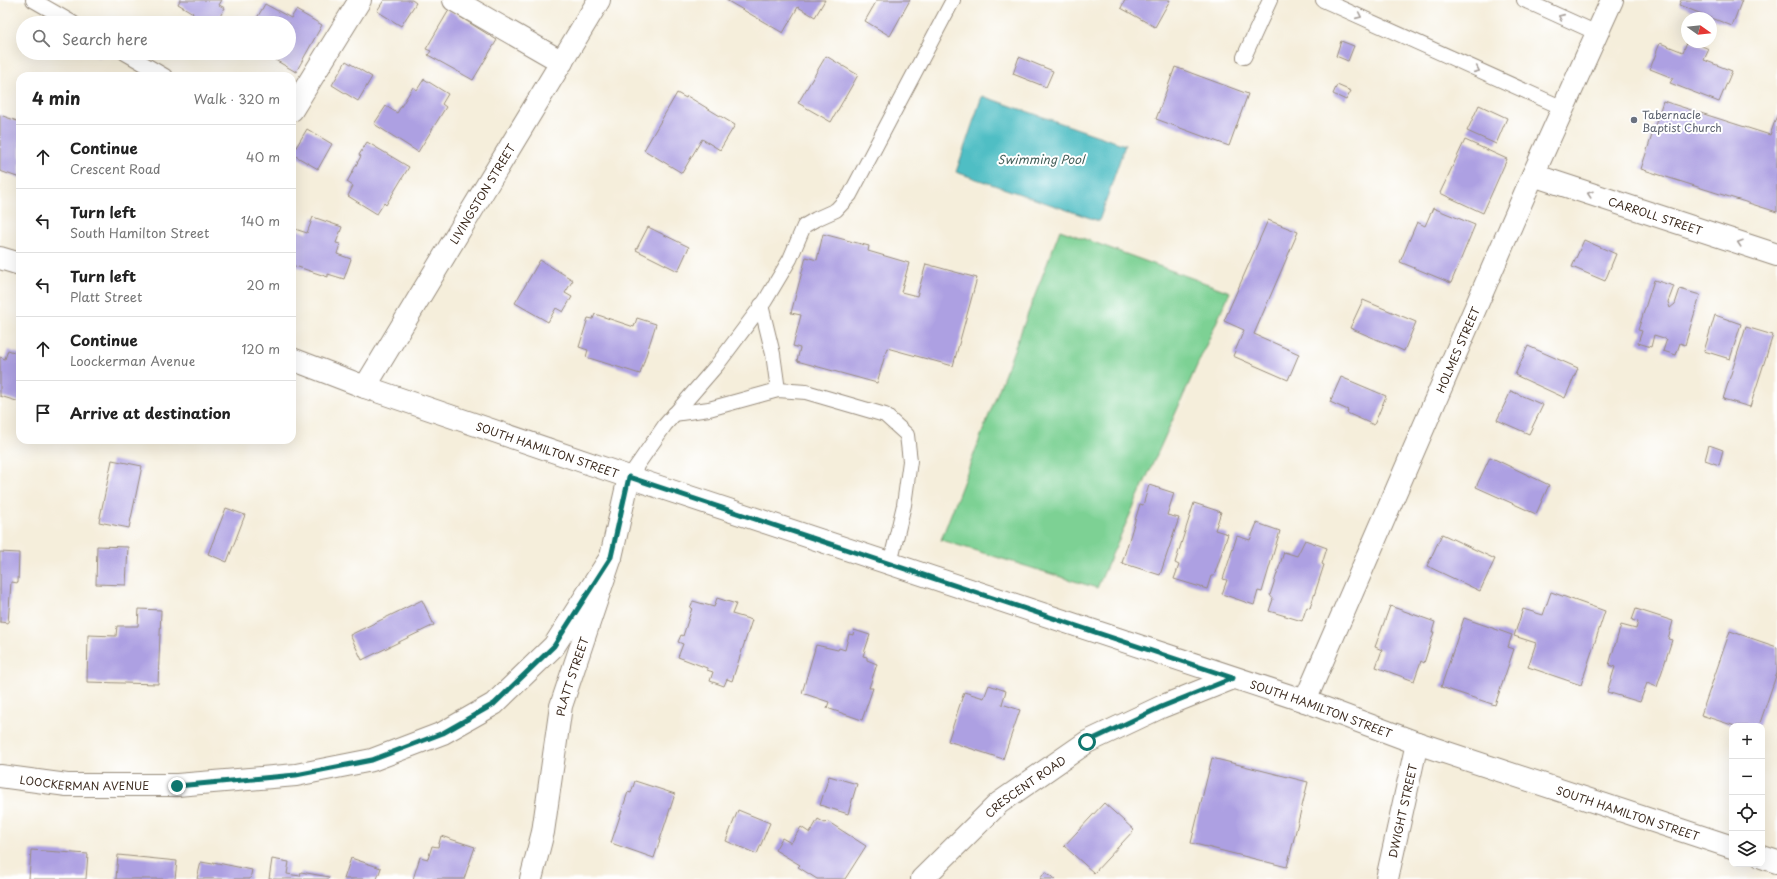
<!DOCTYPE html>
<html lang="en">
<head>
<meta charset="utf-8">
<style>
	:root { --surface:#fff; --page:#f2f2f2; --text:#222; --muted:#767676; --line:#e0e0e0 }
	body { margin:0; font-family:"Playpen Sans",sans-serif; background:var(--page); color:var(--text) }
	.controls { position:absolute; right:12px; bottom:12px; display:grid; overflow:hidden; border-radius:8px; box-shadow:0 4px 16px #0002 }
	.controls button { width:36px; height:36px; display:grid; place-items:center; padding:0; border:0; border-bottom:1px solid var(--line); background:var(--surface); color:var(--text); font:20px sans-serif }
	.compass { position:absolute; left:1681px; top:12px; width:36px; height:36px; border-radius:50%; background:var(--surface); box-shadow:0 4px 16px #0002; rotate:105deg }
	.stop { position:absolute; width:12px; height:12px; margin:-9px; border:3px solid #0f766e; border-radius:50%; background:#fff }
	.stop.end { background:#0f766e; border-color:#fff; box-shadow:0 1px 4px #0008 }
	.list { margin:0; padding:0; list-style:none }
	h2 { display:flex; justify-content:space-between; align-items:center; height:52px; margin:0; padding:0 16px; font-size:17px }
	h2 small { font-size:13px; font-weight:400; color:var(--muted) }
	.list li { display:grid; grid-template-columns:26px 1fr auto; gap:12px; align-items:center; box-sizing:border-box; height:64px; padding:0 16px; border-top:1px solid var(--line) }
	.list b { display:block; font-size:15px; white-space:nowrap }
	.list p { margin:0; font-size:13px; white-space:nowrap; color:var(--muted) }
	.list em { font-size:13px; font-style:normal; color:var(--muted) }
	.icon { flex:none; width:22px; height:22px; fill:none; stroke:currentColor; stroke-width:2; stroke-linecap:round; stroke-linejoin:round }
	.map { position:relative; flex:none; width:1777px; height:879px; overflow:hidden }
	.search { position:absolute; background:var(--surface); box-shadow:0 4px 16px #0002; left:16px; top:16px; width:280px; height:44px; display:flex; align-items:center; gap:10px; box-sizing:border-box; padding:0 14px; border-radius:22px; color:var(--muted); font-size:15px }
	.panel { position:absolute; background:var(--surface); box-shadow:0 4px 16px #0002; left:16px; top:72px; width:280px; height:372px; border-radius:12px }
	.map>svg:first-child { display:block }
	.green { fill:#7dd194; stroke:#5c7e59 }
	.water { fill:#4fbec4; stroke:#457471 }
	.building { fill:#ada0e2 }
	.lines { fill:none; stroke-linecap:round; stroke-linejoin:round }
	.lane-casing { stroke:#988c7c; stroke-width:16 }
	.street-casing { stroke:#988c7c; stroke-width:24 }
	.lane { stroke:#fff; stroke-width:14 }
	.street { stroke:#fff; stroke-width:22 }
	.oneway { stroke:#a79f9a }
	.route { stroke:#0f766e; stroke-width:5 }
	.worship-dot { fill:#6b7280; stroke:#fff; stroke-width:1.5 }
	.labels { text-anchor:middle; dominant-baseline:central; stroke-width:4; stroke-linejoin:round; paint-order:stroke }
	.worship-label { font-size:11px; fill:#5b616d; stroke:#fff; text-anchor:start }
	.street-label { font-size:11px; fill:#3b2a1e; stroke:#fff }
	.water-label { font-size:12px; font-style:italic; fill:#425e58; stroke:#fff }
</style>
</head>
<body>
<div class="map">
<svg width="1777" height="879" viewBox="0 0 1777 879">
	<rect width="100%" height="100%" fill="#fff"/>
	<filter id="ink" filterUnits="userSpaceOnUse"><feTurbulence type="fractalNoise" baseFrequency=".025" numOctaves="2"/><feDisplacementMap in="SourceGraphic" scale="8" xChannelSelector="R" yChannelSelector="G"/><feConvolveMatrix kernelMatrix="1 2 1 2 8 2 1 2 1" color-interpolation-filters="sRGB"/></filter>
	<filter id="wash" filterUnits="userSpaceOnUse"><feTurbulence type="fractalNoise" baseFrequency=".012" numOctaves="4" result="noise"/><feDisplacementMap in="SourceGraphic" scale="16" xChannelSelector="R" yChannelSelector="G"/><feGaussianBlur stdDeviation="0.9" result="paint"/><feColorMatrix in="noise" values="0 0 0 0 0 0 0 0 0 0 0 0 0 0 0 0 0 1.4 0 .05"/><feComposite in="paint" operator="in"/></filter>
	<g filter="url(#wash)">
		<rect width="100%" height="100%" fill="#f5eedb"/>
		<path class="green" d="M1060,230l170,62 -133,296 -156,-48z"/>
		<path class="water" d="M982,96l143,49 -26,76 -143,-49z"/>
		<g id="blocks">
			<g class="building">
				<path d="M180,0h42l-3,5 6,3 -9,15h-29l6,-10 -15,-9z"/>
				<path d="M384,0h28l4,3 -15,23 -24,-15z"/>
				<path d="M726,0h99l-10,17 -17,-10 -15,26z"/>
				<path d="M877,0h33l-20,36 -25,-15z"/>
				<path d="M1125,0h45l-15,27 -34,-19z"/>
				<path d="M1681,0h61l-10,26 -53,-21z"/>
				<path d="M265,4l26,14 5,-8 26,15 -26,47 -33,-19h26v-30h-35z"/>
				<path d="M449,10l48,30 -24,40 -45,-25 3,-4 -5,-2z"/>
				<path d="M1341,41l13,5 -6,15 -12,-5z"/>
				<path d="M1687,42h5l17,7 -5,11 28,11 -13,31 -49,-19 3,-5 -23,-9 10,-26 23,9z"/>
				<path d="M90,53h12l-3,5z"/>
				<path d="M826,56l32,19 -27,47 -33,-19z"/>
				<path d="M1019,57l34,14 -7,16 -33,-13z"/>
				<path d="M346,61l26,16 -14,24 -26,-16z"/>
				<path d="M1175,67l73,27 -19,52 -73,-27z"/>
				<path d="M424,79l24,15 -6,10 4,3 -28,45 -44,-28 12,-18 11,7 16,-26 4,3z"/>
				<path d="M1337,85l14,6 -5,9 -13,-6z"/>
				<path d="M677,93l9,5 1,-2 48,29 -15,25 -18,-11 -20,34 -38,-23z"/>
				<path d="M1663,101l107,34 7,-20v97l-136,-43z"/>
				<path d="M1479,105l28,13 -11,26 -29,-13z"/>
				<path d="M0,115l20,7v56l-20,-7z"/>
				<path d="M307,129l25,15 -14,25 -26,-15z"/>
				<path d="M1465,140l42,19 -24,54 -43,-20z"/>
				<path d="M367,142l42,25 -23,38 -2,-2 -7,11 -29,-18 5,-10 -6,-4 14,-26 -2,-1z"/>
				<path d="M1433,208l42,17 -24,58 -51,-21 17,-40 8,4z"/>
				<path d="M313,217l29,10 -6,16 4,1 -3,10 14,5 -7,20 -16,-5v3l-36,-12v-37l15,5z"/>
				<path d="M1268,220l30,12 -44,102 45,20 -11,26 -55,-24 11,-26 -20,-9z"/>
				<path d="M648,227l41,20 -11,24 -42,-21z"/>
				<path d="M823,234l46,12 -1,5 41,12 -8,29 16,4 9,-32 51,14 -24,88 -66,-18 -10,35 -80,-22 3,-13 -7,-2 8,-31 -10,-2 15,-56 11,3z"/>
				<path d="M1584,240l32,14 -11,27 -33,-14z"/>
				<path d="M540,260l33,20 -8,13 7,4 -9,15 -7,-4 -8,14 -33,-19z"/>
				<path d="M1654,280l20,6 -6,16 2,6 5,-4 5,-15 20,6 -15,50 -5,-2 -4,12 -13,-4 4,-12 -13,-4 -3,12 -13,-4 4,-12 -4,-1z"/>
				<path d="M1363,300l53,22 -12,29 -54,-23z"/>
				<path d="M595,314l39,13 3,-9 19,6 -16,50 -54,-17 2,-7 -9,-3 9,-29 5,1z"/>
				<path d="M1715,315l26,9 -11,35 -26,-8z"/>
				<path d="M1746,327l27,8 -23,72 -27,-8z"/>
				<path d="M1528,346l50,22 -13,30 -50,-23z"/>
				<path d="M8,350l12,4v48l-20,-6v-39l5,2z"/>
				<path d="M1341,377l45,19 -12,29 -27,-12 1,-3 -18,-8z"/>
				<path d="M1511,391l32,14 -14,29 -32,-14z"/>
				<path d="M1709,445l14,5 -4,15 -14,-5z"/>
				<path d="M1490,457l59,28 -13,29 -60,-27z"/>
				<path d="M112,460l30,6 -13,62 -30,-6z"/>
				<path d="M1149,485l25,8 -7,22 12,3 -19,57 -38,-12 18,-59 3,1z"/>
				<path d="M1194,503l27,9 -6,18 13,4 -14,42h-3l-4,13 -33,-10 5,-14 -4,-2z"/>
				<path d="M226,508l19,7 -18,47 -19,-8z"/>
				<path d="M1257,523l23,8 -18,61 -4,-1 -4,14 -32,-11 5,-14 -4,-1 14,-43 13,4z"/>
				<path d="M1442,534l53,25 -15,32 -53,-25z"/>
				<path d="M1305,540l22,8 -5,16 2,1 -14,43 -3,-1 -1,2 -4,12 -33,-10 4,-12 -3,-4 14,-43 13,4z"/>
				<path d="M97,546l31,1 -2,38 -30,-1z"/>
				<path d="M0,552l19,1 -1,30 -7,-1 -3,41 -8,-1z"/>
				<path d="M1551,592l54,19 -24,74 -53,-18 8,-24 -22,-7 9,-27 20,6z"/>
				<path d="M717,598l19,6 -4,10 20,6 -20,61 -5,-2 -3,7 -14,-5 3,-9 -6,-2v-2l-29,-11 5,-13 -5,-2 3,-7 2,1 9,-28h-2l3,-7 21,6z"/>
				<path d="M422,600l12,25 -72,35 -12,-25z"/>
				<path d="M1390,606l45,16 -3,10h2l-10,31 -3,-2 -7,20 -38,-14 6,-17 -7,-3z"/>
				<path d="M139,609l22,1 -3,74 -71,-2 1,-47 28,1 1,-10h21z"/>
				<path d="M1636,609l37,12 -5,18 4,1 -15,47 -10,-4 -7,19 -33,-10 8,-25 -6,-2 12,-40 15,4 2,-7 -6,-2z"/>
				<path d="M1464,618l48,17 -4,12 6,2 -19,56 -54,-18z"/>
				<path d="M854,630l16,5 -7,21 4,1v3l10,4 -8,24h4l-11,32 -35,-12 2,-6 -27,-9 14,-48 22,5 1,-2 6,2 4,-16 4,1z"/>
				<path d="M1730,631l47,16v26l-18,53h-24l-34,-11z"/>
				<path d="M989,685l17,6 -4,13 18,6 -17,49 -55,-18 16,-49 20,6z"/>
				<path d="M1212,758l96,24 -21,85 -96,-24z"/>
				<path d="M829,776l28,8 -9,30 -28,-9z"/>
				<path d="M635,781l40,13 -21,64 -43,-15 17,-51 3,1z"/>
				<path d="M1104,803l30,27 -40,43 -30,-27z"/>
				<path d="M738,810l32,13 -13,31 -31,-13z"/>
				<path d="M818,819l7,4 2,-2 39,25 -21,33h-28l-19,-12 2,-2 -25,-15 7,-12 9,5 10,-16 9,6z"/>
				<path d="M441,836l34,11 -11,32h-51l7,-22 8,2 4,-13 6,1z"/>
				<path d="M31,850l57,4 -2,25h-57z"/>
				<path d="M118,855l59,6 -2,18h-59z"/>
				<path d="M351,858l30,10 -4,11h-33z"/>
				<path d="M272,859l17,3 -2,12 13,2 1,-4 28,5 -1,2h-59z"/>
				<path d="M201,862l12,2v-2l39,8 -2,9h-53z"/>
				<path d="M1045,872l10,7h-15z"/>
			</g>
		</g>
	</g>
	<g filter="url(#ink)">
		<use href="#blocks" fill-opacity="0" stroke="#988c7c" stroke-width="1"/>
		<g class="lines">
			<g class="lane-casing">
				<g id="lane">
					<path d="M33,0l40,23"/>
					<path d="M1323,0l240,108"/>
					<path d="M1524,0l73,33"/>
					<path d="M125,53l40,23"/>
					<path d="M1244,57l26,-57"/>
					<path d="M761,305l12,49 5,36"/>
					<path d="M674,414l35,-5 69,-19 28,2 79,23 22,20 3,26 -6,44 -14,59"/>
					<path d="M629,477l36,-52 52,-60 48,-64 25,-42 14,-33 12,-7 20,-9 14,-15 103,-195"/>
				</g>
			</g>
			<g class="street-casing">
				<g id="street">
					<path d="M454,0l108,62"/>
					<path d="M292,110l68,-110"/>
					<path id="s1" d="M1533,175l244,80"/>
					<path d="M0,258l20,6"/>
					<path id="s2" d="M292,359l73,28 264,90 676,224 112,42 315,104"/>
					<path id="s3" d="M365,387l234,-387"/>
					<path id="s4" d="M1305,701l228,-526 79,-175"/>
					<path id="s5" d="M0,776l67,9h110l119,-10 76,-15 71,-27 51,-29 60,-58 57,-89"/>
					<path d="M1762,857l15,5"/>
					<path id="s6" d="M531,879l12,-47 18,-126 50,-149 18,-80"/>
					<path id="s7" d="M922,879l77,-76 88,-61 74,-35 72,-29"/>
					<path id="s8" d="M1387,879l30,-136"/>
				</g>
			</g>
			<use href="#lane" class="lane"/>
			<use href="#street" class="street"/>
		</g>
		<defs><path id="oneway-chevron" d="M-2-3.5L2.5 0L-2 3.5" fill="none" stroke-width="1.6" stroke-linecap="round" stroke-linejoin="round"/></defs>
		<g class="oneway">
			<use href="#oneway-chevron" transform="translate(1359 16) rotate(24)"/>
			<use href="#oneway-chevron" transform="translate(1561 17) rotate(-156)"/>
			<use href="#oneway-chevron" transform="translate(1477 70) rotate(24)"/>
			<use href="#oneway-chevron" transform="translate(1590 194) rotate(-162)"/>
			<use href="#oneway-chevron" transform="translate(1740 243) rotate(-162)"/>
		</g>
	</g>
	<g class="lines" filter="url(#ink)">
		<path class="route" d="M177,786l119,-11 76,-15 71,-27 51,-29 60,-58 57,-89 18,-80 604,201 -72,29 -74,35"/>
	</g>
	<circle class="worship-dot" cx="1634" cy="120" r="4"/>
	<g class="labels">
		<g class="worship-label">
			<text x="1642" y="114">Tabernacle<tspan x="1642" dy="13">Baptist Church</tspan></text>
		</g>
		<g class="street-label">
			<text stroke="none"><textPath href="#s3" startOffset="226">LIVINGSTON STREET</textPath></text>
			<text stroke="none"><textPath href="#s1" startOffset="129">CARROLL STREET</textPath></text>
			<text stroke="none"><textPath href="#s4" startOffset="383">HOLMES STREET</textPath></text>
			<text stroke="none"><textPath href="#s2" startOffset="271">SOUTH HAMILTON STREET</textPath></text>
			<text stroke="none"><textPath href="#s6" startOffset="207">PLATT STREET</textPath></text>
			<text stroke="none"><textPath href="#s2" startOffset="1087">SOUTH HAMILTON STREET</textPath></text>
			<text stroke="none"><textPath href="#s5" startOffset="85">LOOCKERMAN AVENUE</textPath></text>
			<text stroke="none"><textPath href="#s7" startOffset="139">CRESCENT ROAD</textPath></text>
			<text stroke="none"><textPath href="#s8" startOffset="70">DWIGHT STREET</textPath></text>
			<text stroke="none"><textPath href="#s2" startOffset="1411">SOUTH HAMILTON STREET</textPath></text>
		</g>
		<g class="water-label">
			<text x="1041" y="159">Swimming Pool</text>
		</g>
	</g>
</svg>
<div class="controls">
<button>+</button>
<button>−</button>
<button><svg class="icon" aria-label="locate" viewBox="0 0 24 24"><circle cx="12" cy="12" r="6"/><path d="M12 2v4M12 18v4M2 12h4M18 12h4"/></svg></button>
<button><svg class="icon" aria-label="layers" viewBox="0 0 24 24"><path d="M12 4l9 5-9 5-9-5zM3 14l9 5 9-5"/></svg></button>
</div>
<svg class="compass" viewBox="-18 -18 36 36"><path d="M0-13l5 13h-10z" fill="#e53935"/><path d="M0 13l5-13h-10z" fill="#767676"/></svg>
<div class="stop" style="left:1087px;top:742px"></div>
<div class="stop end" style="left:177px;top:786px"></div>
<div class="search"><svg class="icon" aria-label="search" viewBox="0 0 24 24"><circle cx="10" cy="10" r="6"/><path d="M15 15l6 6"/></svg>Search here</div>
<section class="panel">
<h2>4 min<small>Walk · 320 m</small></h2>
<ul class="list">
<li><svg class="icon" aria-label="ahead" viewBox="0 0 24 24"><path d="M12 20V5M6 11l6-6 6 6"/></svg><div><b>Continue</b><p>Crescent Road</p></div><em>40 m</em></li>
<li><svg class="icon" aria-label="left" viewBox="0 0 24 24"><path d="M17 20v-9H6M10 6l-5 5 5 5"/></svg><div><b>Turn left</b><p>South Hamilton Street</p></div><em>140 m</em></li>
<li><svg class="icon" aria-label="left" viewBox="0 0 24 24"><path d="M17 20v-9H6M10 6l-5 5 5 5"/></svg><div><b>Turn left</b><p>Platt Street</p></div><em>20 m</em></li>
<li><svg class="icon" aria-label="ahead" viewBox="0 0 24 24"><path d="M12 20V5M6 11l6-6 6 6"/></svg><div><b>Continue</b><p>Loockerman Avenue</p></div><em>120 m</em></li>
<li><svg class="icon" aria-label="arrive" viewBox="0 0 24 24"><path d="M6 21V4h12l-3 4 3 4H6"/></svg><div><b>Arrive at destination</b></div></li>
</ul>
</section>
</div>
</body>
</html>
